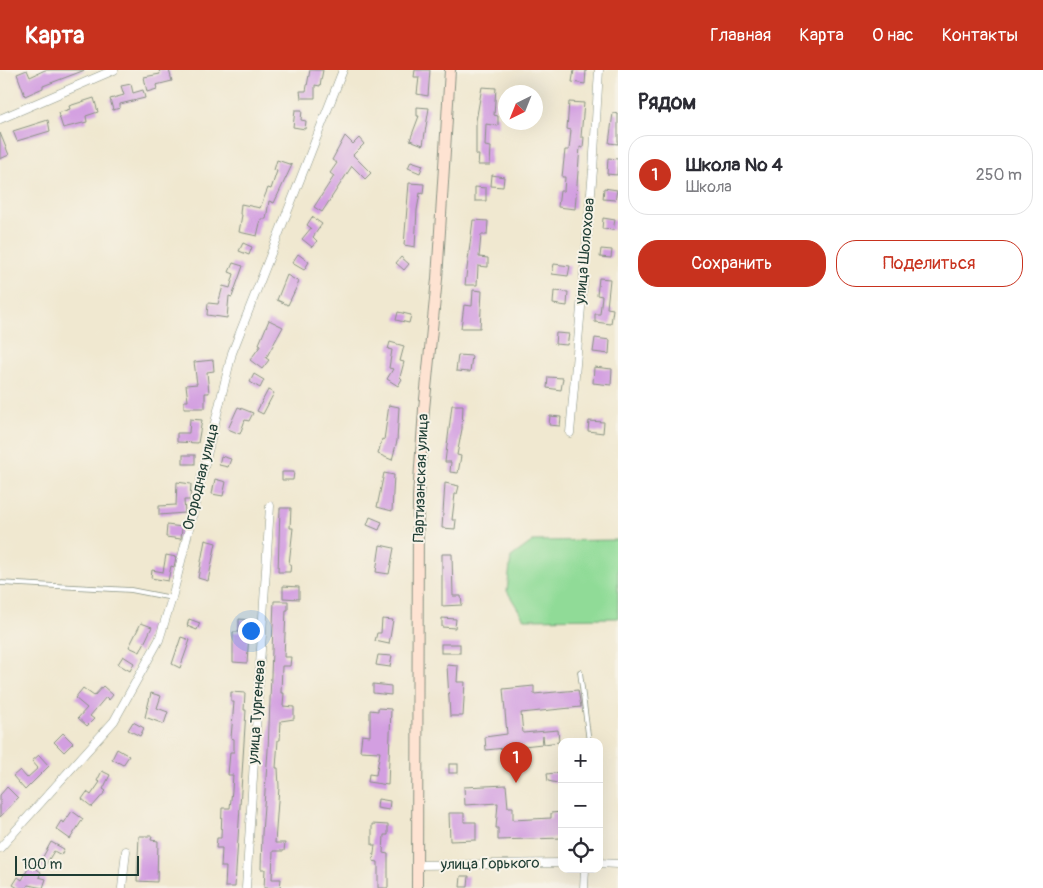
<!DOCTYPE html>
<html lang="ru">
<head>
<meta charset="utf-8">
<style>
	:root { --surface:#fff; --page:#f7f7f7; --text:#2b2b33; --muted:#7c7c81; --line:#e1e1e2; --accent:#c8321e }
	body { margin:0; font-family:Pangolin,sans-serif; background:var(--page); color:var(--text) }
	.controls { position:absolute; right:15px; bottom:15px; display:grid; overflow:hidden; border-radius:10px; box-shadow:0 5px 20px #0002 }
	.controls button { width:45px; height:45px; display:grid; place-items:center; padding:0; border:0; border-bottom:1px solid var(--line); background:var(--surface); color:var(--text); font:25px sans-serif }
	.compass { position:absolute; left:498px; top:15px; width:45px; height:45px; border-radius:50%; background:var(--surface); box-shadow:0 5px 20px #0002; rotate:223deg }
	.scale { position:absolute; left:15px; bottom:12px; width:124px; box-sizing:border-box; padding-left:5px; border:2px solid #1f3d34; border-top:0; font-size:14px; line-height:18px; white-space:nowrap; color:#1f3d34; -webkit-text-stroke:4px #f7f3e8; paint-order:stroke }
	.you { position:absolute; left:250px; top:560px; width:18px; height:18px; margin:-12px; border:4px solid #fff; border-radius:50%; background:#1a73e8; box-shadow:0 0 0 8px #1a73e833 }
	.badge { display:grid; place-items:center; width:32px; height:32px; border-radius:50%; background:var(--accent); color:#fff; font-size:16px; font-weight:700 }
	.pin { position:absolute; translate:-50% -41px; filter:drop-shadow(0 1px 2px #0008) }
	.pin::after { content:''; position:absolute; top:26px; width:18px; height:15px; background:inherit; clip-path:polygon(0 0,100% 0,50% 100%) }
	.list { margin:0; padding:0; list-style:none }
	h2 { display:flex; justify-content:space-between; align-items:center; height:65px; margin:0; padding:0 20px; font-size:21px }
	h2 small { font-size:16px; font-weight:400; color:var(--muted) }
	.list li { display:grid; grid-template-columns:32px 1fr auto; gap:15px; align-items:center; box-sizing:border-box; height:80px; margin:0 10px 10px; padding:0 10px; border:1px solid var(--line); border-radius:20px }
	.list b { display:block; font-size:19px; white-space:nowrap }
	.list p { margin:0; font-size:16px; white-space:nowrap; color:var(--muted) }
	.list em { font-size:16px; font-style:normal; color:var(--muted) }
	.actions { display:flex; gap:10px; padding:15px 20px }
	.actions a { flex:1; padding:11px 0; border:1px solid var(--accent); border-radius:20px; text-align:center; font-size:18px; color:var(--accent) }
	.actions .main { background:var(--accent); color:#fff }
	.icon { flex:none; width:28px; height:28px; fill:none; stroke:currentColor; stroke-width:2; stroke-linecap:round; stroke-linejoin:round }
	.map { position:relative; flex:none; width:618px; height:818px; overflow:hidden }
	header { display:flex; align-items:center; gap:30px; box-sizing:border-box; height:70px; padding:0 25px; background:var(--accent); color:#fff }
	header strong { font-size:24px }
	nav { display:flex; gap:28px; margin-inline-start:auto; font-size:18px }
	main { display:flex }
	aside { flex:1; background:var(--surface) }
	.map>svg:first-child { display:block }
	.green { fill:#90db97; stroke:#588c66 }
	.building { fill:#d39fe1 }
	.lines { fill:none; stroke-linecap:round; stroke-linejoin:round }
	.lane-casing { stroke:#889282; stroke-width:5.5 }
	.street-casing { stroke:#889282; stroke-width:9 }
	.secondary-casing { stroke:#889282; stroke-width:12 }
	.lane { stroke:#fff; stroke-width:4 }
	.street { stroke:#fff; stroke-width:8 }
	.secondary { stroke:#fee3d2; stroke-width:10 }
	.labels { text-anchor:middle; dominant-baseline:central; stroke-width:4; stroke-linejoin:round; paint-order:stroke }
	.street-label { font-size:15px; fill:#1f3d34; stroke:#f7f3e8 }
</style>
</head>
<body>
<header>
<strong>Карта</strong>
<nav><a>Главная</a><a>Карта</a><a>О нас</a><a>Контакты</a></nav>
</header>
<main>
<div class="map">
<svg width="618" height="818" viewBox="0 0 618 818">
	<rect width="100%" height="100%" fill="#f7f3e8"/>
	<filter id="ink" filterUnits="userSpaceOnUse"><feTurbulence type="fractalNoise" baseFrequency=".02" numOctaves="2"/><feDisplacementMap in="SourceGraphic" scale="10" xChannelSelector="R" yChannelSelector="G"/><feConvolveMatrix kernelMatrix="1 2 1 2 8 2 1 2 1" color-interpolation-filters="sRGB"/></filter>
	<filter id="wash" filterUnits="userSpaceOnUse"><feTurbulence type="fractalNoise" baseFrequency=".0096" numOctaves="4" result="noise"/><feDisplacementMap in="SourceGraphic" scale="20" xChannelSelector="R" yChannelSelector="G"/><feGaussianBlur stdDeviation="1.12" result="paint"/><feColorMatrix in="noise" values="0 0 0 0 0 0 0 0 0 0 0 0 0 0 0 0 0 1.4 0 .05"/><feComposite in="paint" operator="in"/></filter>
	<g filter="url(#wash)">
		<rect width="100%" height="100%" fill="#f0e8d0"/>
		<path class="green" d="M618,470v78l-94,1 -17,-28 4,-34 22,-16z"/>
		<g id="blocks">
			<g class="building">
				<path d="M27,0l3,7 15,-7h40l-42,16v2l-18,8 -8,-22z"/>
				<path d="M159,0h10l3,11 -16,4 1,4 -10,3 -3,-15 16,-3z"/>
				<path d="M310,0h13l-3,16 -5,-1v13h-14l-1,-7h6z"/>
				<path d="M415,0h15l-2,26 -11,-2 2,-17h-5z"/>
				<path d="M574,0h12l-1,14 -13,-2z"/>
				<path d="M131,14l2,9 10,-3 2,8 -25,6v4l-7,2 -3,-11 14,-4 -3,-9z"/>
				<path d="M482,17l14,1 -2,27 4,1v10l-12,-2 -1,22 6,1 -1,18h-12l1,-10h-3v-34z"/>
				<path d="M94,28l4,14 -12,4 1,6 -24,6 -5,-15 12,-4 -1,-3z"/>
				<path d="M569,32l15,1 -3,34h3l-1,11 -3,-1 -5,62 -17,-2 2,-16h4l1,-14h-3l3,-27h4l2,-20 -4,-1z"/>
				<path d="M417,37l12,1 -6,37 -13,-5 9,-24h-2z"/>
				<path d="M295,40h7l-1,10 5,1 -1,8 -12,-2z"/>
				<path d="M613,43l5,1v30l-9,-1z"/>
				<path d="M48,50l2,11 -33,10 -4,-10z"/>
				<path d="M0,63l9,22 -9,4z"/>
				<path d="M345,66l8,8 6,-6 5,6 -11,11 18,18 -6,6 -13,-13 -30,46 -8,-5 20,-31 -4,-3 7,-10 -5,-3z"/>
				<path d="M608,88l10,1 -1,16 -10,-1z"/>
				<path d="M277,90l15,5 -18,38 -5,-2 -3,18h-5l-4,17 -18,-4 3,-17 -2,-1 1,-10 19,4 8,-20 3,1 6,-18 -3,-1z"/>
				<path d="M411,91l12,4 -3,8 -12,-5z"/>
				<path d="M492,105l12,2 -1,10 -12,-1z"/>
				<path d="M409,113l15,1 -1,10 -3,-1 -3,17 -2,37 -11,-2z"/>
				<path d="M475,117l11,1v13h-11z"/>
				<path d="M604,118l13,2 -2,10 -12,-1z"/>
				<path d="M312,147l10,7 -9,13 4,4 -5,6 -10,-8 9,-11 -4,-3z"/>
				<path d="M603,148l12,2 -2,10 -11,-1z"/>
				<path d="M473,150l15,1 -1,14h-6l-2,22 9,1v9l-10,-1 -1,19h-12z"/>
				<path d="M243,173l9,4 -3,8 -10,-4z"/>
				<path d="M601,179l11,1 -1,8 -11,-1z"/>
				<path d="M298,184l11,8 -5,8 -12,-7z"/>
				<path d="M401,187l8,7 -5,6 -8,-7z"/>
				<path d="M233,193l10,3 -11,31 -3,-1 -2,22 -20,-3 1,-12 10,1 5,-18 7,2 4,-14 -5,-2z"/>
				<path d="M554,194l16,2 -2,10 -16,-2z"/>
				<path d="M287,205l12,7 -11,23 -11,-5z"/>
				<path d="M599,208l11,1 -3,29 6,1 -2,15 -16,-2v-8h5l2,-18 -5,-1z"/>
				<path d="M473,220l9,1 -2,37h-19l3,-23 8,1z"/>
				<path d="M554,221l14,1 -1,14 -14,-2z"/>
				<path d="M398,242l13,3 -2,8 -13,-3z"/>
				<path d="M269,250l14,7 -17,31 3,2 -7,9 -12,-9 11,-15 -2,-1z"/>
				<path d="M556,263l13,1 -2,11 -12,-1z"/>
				<path d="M595,268l15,2 -1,14 -16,-2z"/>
				<path d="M390,272l14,4 -4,15 4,1 -4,15 2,2 -4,7 -11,-7 6,-10 -4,-1 3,-18 -4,-1z"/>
				<path d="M458,285l14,1 -2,16 -14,-1z"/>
				<path d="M213,290l1,11 -7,1 2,21h-4v15h-21v-7h4l-2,-16 11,-1 -3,-22z"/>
				<path d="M594,297l18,2 -1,16 -18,-2z"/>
				<path d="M254,304l10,6 -4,8 -10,-6z"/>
				<path d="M548,307l15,1 -2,12 -14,-2z"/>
				<path d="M268,320l6,3 -11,21 -6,-3z"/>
				<path d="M389,335l10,2 -2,34 -5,19 -14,-6 4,-15 2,1z"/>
				<path d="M452,335h11l-1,24 -5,26 4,1 -3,17 -8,-1 1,-10h-6z"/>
				<path d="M238,337l15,6 -4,8 -4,-1 -5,14 -12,-5z"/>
				<path d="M550,346l11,1 -1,9 -11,-1z"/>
				<path d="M190,349l12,1 -4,23 -21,-1v-9h12z"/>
				<path d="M589,351l15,1 -1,11 -15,-2z"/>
				<rect x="183" y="385" width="12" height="9"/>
				<path d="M221,386l10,3 -3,8 -9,-2z"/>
				<path d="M282,402h12l-1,8h-11z"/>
				<path d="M384,403l10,2 -2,36 -15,-4z"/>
				<path d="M215,409l11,3 -3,14 -11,-2z"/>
				<path d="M177,412l14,2 -1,16h-6l1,13 -26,2v-9l17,-1z"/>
				<path d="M445,413l14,3 -2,8h-2l-3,26h4l-1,9 -13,-1z"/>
				<path d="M280,438h11l-1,20h3l-4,36h2l-1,8h-12z"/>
				<path d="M370,447l12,5 -3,8 -12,-5z"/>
				<path d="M167,455l15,2 -1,12 -15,-2z"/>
				<path d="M205,470l11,3 -8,38 -10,-3z"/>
				<path d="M380,475l14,3 -5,26 -13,-2z"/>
				<path d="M442,484h10l1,42h8l1,9 -20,1z"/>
				<path d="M166,485l10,2 -2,10 -3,-1 -3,15 -17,-3 1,-8 11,2z"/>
				<path d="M283,516l16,1v12l-16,-1z"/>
				<path d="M274,531h14v9h-2l-2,47h7l-1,9h-8l-1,27h3l-1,13 11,1v12l-13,2 -1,19h-2l-2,28h2l1,19 -4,56h10l-1,8h-11l-1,28h9l-1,9h-16l1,-19h-4l1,-36 6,-83z"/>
				<path d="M442,548l14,1 -1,9 -13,-1z"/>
				<path d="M189,549l11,4 -3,7 -10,-4z"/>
				<path d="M239,549l11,1 -3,43 -14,-1v-30h6z"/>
				<path d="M382,549l11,1 -4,24 -14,-3 2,-8h4z"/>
				<path d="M141,553l11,4 -12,25 -11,-5z"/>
				<path d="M181,567l9,3 -10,28 -8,-4z"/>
				<rect x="441" y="574" width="19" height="9"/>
				<path d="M378,585l14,1 -2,11 -14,-2z"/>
				<path d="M123,586l11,7 -4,8 -12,-7z"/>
				<path d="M447,595l11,1 -1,16h8l-2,34h-13z"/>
				<path d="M373,614l18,2v9l-18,-2z"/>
				<path d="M103,616l10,9 -4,5 -3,-3 -16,19 4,3 -7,7 -9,-8 9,-10 -12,-10 8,-10 11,8z"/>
				<path d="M534,616v8l44,-4 3,17 -60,6 2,20 35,-3 1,12 -15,2 -1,-8 -1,8 -56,6 -1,-13 22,-3 -4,-45z"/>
				<path d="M231,622l14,1 -1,17h2l-11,177h-10l1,-20h-5l1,-19h-6l1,-10h4l1,-30h8l2,-18 1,-15h-5l2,-23h4v-13l-3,-1 3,-36h-3z"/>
				<path d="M151,623l10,3 -4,12 11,4 -4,12 -19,-7z"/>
				<path d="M378,638l13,1 -3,76 -20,-3 1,-8 7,1 4,-23 -20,-1 2,-16 8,1v-26l8,1z"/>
				<path d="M133,652l11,6 -4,8 -12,-6z"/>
				<path d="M63,663l10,10 -9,9 -10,-10z"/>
				<path d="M117,679l12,7 -6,9 -11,-6z"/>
				<path d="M39,685l10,11 -24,24 -12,-14 7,-6 7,8 11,-10 -6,-7z"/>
				<rect x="449" y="694" width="9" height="9"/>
				<path d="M102,701l8,4 -7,14 3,2 -14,16 -10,-8 5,-7 4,3 9,-13 -3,-1z"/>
				<path d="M562,702v12l-14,-3 -1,-7z"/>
				<path d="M506,715l2,22h5v13l38,-2v-5l11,-1v26l-64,2v-12h-2l2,-25 -33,2 -1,-18z"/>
				<path d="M7,717l11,11 -18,19v-22z"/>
				<path d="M378,729l12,2 -1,9 -12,-2z"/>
				<path d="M72,741l11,8 -13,20 -14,-10 5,-8 3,2z"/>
				<path d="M449,743h15v9h12v18l-26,1z"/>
				<path d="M372,754l16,1v10h-4l-1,18 5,1v34h-10v-26l-5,-1 2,-16h-3z"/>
				<path d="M139,766h13l-1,4 7,1 -1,41 -20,-1z"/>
				<path d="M51,772l13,7 -3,6 -7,-4 -11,18 -5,-3z"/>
				<path d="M30,795l11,7 -2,5 7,2 -3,9 -15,-3 -2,3h-8l-5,-3 5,-8 4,3z"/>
				<path d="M461,806h8l-1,11h-8z"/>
			</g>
		</g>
	</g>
	<g filter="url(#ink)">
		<use href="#blocks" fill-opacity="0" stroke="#889282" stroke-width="1"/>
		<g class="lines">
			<g class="lane-casing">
				<g id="lane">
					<path d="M0,513l131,7 41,8"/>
					<path d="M580,602l9,70"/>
					<path d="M599,782l1,10"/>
				</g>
			</g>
			<g class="street-casing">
				<g id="street">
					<path d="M0,49l114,-49"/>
					<path d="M570,363l23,-263 6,-100"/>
					<path d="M0,778l114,-127 45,-81 13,-42 60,-245 111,-283"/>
					<path d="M599,793l19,1"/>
					<path d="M418,795l144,-2"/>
					<path d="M122,818l4,-37"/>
					<path d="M246,818l24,-382"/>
					<path d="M584,818l1,-19"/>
				</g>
			</g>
			<g class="secondary-casing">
				<path id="secondary" d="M417,818l1,-392 6,-87 13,-130 13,-209"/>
			</g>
			<use href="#lane" class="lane"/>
			<use href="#street" class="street"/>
			<use href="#secondary" class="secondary"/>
		</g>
	</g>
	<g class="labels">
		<g class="street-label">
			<text transform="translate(585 181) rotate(-85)">улица Шолохова</text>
			<text transform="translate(201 407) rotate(-76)">Огородная улица</text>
			<text transform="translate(421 408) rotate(-88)">Партизанская улица</text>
			<text transform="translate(257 642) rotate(-86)">улица Тургенева</text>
			<text transform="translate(490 794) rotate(-1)">улица Горького</text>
		</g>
	</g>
</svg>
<div class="controls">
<button>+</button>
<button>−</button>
<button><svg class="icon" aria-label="locate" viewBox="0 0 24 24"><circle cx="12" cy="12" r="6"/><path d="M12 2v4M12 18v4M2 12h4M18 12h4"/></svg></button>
</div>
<svg class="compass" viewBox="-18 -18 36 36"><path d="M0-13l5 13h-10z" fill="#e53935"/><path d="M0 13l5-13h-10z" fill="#7c7c81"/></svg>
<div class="scale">100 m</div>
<div class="you"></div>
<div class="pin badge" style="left:516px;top:713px">1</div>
</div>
<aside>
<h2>Рядом<small></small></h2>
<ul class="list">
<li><span class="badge">1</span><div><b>Школа № 4</b><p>Школа</p></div><em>250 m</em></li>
</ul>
<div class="actions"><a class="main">Сохранить</a><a>Поделиться</a></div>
</aside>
</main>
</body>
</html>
